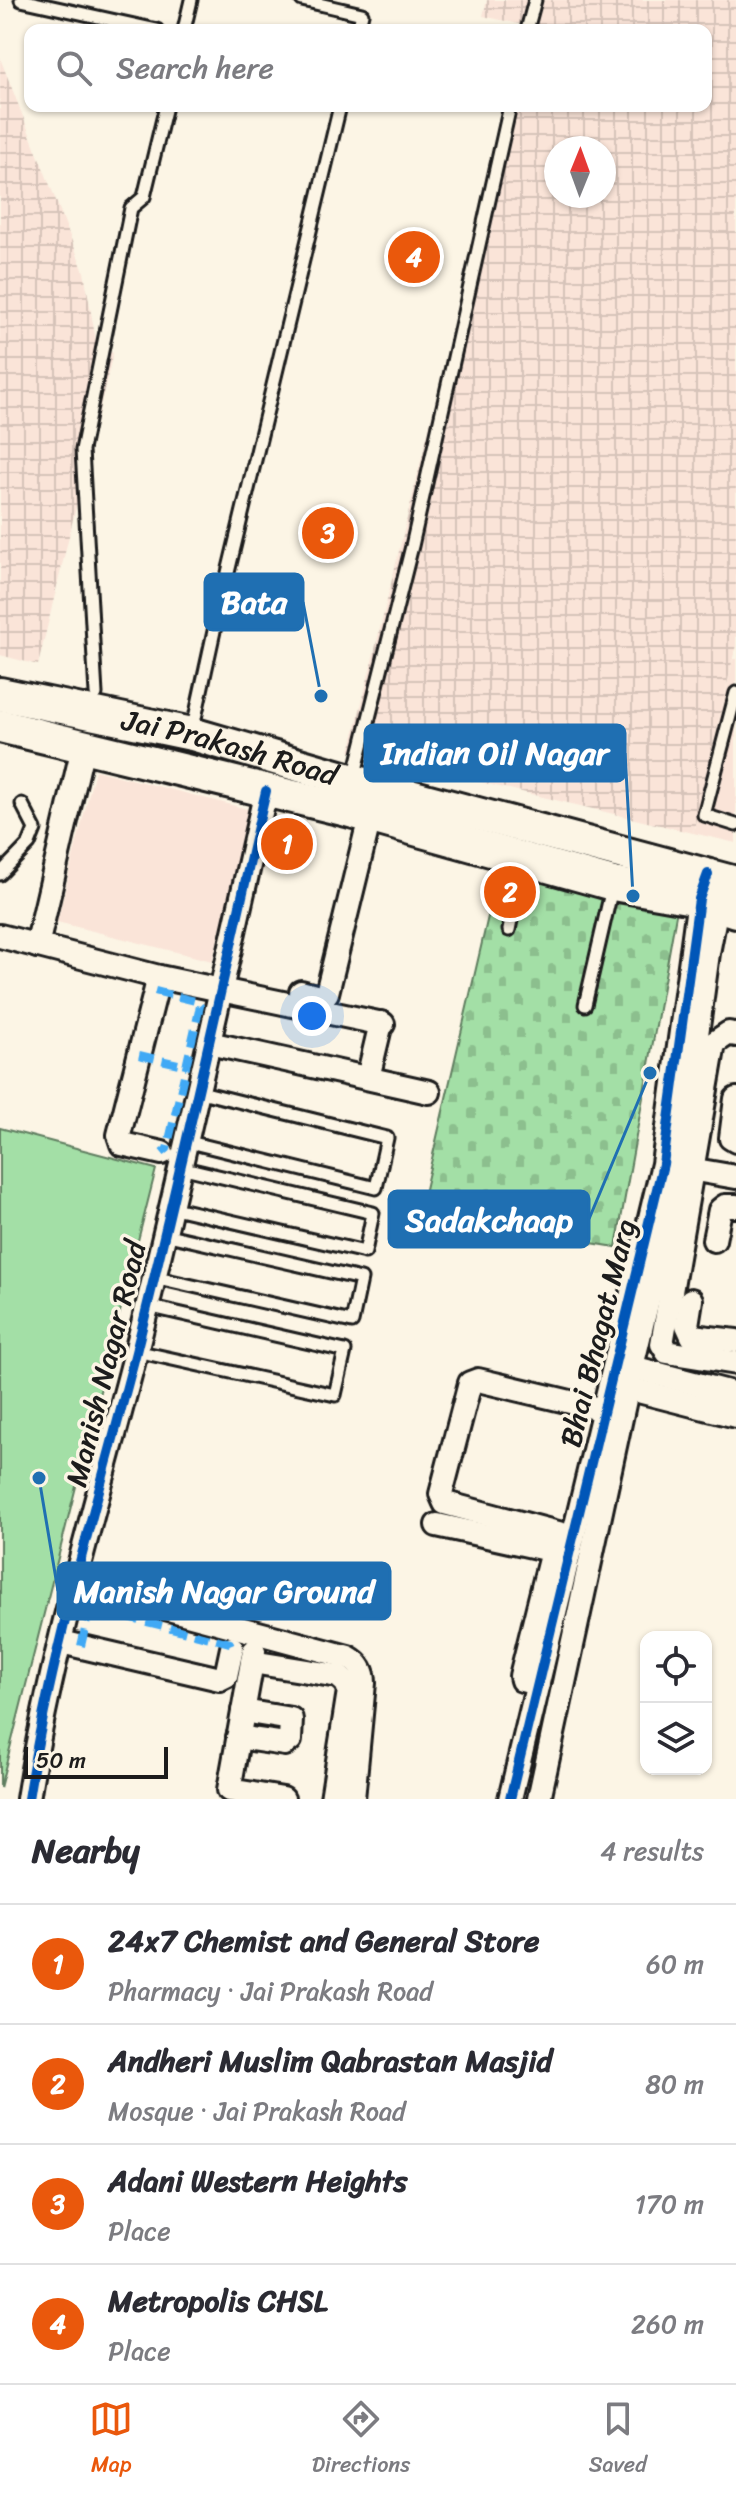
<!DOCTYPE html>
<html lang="en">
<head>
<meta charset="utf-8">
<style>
	:root { --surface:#fff; --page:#f2f2f3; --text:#2b2b33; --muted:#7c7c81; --line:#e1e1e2; --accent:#ea580c }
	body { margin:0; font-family:Sriracha,sans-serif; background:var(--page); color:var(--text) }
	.controls { position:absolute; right:24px; bottom:24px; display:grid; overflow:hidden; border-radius:16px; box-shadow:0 2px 6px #0004 }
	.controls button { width:72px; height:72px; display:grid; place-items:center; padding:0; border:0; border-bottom:2px solid var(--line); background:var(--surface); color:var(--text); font:40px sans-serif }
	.compass { position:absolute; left:544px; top:136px; width:72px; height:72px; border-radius:50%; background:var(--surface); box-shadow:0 2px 6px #0004; rotate:1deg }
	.scale { position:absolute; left:24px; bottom:20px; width:144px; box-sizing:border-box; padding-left:8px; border:4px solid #1c1c1c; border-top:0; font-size:22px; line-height:28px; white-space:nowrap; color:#1c1c1c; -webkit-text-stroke:6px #fcf5e5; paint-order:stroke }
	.you { position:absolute; left:312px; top:1016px; width:28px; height:28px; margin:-20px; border:6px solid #fff; border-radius:50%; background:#1a73e8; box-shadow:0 0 0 12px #1a73e833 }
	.badge { display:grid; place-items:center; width:52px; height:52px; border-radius:50%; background:var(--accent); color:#fff; font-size:26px; font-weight:700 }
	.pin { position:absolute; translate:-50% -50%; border:4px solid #fff; box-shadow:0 2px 8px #0006 }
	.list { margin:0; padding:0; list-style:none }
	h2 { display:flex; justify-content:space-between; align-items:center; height:104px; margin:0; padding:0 32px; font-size:34px }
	h2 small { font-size:26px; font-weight:400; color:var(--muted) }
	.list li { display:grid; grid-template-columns:52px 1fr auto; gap:24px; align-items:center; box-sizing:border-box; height:120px; padding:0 32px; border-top:2px solid var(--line) }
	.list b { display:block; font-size:30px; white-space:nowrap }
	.list p { margin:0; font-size:26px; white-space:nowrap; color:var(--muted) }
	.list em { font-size:26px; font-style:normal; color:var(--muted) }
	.icon { flex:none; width:44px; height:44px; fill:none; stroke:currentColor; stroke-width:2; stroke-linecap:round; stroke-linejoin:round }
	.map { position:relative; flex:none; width:736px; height:1799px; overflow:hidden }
	.search { position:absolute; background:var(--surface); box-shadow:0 2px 6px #0004; left:24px; right:24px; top:24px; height:88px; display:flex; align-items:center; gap:20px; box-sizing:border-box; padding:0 28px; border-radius:16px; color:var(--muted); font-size:30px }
	.sheet { height:584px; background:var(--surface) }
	nav { display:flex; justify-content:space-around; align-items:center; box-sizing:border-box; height:112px; border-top:2px solid var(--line); background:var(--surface); font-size:22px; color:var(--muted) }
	nav a { display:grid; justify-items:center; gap:4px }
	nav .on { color:var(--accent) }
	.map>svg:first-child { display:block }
	.built { fill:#fae4d8 }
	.industrial { fill:url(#industrial-grid); fill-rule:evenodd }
	.cemetery { fill:url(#cemetery-stones); stroke:#607e61; stroke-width:2 }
	.garden { fill:#a3dfa6; stroke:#607e61; stroke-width:2 }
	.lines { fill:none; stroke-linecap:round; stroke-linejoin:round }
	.service-casing { stroke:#1c1c1c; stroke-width:17 }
	.minor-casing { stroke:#1c1c1c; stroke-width:28 }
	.secondary-casing { stroke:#1c1c1c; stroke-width:38 }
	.service { stroke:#fcf5e5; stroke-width:11 }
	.minor { stroke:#fcf5e5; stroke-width:22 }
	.secondary { stroke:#fcf5e5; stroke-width:32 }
	.quiet { stroke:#3fa9f5; stroke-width:8; stroke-dasharray:16 8; stroke-linecap:butt }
	.cycleway-casing { stroke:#fcf5e5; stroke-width:15 }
	.cycleway { stroke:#0057b8; stroke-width:10 }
	.labels { text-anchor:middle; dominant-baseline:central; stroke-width:7; stroke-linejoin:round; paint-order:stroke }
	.street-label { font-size:30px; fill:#1c1c1c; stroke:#fcf5e5 }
	.leader { fill:none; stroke:#1f6fb2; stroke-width:3 }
	.callout-dot { fill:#1f6fb2; stroke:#fcf5e5; stroke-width:3 }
	.callout { fill:#1f6fb2; stroke:#1f6fb2; stroke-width:3 }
	.callout-label { font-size:32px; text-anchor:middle; font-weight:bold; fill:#fff }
</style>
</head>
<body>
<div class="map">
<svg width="736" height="1799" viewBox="0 0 736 1799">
	<defs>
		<pattern id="industrial-grid" width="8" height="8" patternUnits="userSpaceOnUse" patternTransform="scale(2)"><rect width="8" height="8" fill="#fae4d8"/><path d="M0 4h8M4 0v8" fill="none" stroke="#d6c3b9"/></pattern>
		<pattern id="cemetery-stones" width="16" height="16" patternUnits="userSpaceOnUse" patternTransform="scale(2)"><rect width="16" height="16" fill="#a3dfa6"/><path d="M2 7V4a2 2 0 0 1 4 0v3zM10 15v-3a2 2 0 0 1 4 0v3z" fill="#8cbf8e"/></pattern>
	</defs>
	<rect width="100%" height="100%" fill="#fcf5e5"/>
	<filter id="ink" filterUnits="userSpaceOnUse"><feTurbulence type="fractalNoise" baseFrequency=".0125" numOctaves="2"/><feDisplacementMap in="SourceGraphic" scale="16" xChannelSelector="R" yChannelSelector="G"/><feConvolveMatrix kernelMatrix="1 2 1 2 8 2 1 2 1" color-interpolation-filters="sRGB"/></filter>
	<g filter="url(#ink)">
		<g class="built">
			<path d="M733,659h3v184l-43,-10z"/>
			<path d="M95,770l156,40 -39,151 -155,-39z"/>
		</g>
		<g class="industrial">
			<path d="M487,0h249v645l-43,188 -343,-82 158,-645h198v-76h-179l1,-4 -45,-10zM556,148h48v48h-48z"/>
			<path d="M0,58l84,214 13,75 16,6 -75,312 -38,-10z"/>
		</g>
		<path class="cemetery" d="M499,869l178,40 -61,338 -197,-32z"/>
		<path class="garden" d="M0,1128l156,41 -156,619z"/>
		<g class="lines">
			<g class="service-casing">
				<g id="service">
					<path d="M21,0l136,30"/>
					<path d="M302,0l60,14 -4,16"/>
					<path d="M184,30l7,-30"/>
					<path d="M527,30l8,-30"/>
					<path d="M736,693l-32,122 32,10"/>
					<path d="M96,694l-14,-244 49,-242 13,-11 22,-91"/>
					<path d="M192,732l22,-101 126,-525"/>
					<path d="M354,778l58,-232 98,-440"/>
					<path d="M0,874l29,-30 6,-15 -13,-25"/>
					<path d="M509,930l14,-69"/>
					<path d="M585,1005l27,-117"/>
					<path d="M185,1141l191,47 11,-50 -190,-47"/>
					<path d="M170,1207l195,45 8,-39 -193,-46"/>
					<path d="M153,1277l199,45 9,-43 -197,-45"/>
					<path d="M136,1351l199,44 10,-44 -198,-45"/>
				</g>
			</g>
			<g class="minor-casing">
				<g id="minor">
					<path d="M0,936l159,41 224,47"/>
					<path d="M37,946l46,-199"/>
					<path d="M159,977l-40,158 3,9 40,9"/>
					<path d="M301,992l22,6 4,-5 43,-176"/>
					<path d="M736,1035l-7,-2 -15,10 -52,301 5,8 69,11"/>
					<path d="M209,1043l220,49"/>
					<path d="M368,1078l13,-55"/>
					<path d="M736,1099l-5,39 5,3"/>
					<path d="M678,1167l58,10"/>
					<path d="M714,1240l6,-30 5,-4h11"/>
					<path d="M691,1300l-4,25 5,11 44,5"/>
					<path d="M620,1364l116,30"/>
					<path d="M615,1385l121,31"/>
					<path d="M437,1525l127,28"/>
					<path d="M573,1537l-128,-34 -4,-9 29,-111 8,-3 126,30"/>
					<path d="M73,1587l92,21 183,49c11,6 16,13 16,26l-11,116"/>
					<path d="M61,1642l159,37 6,-3 6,-28"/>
					<path d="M254,1651l-25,139 54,9"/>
					<path d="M252,1662l86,14 8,7 3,8 -17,108"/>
					<path d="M538,1684l-16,-4 -1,-4 31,-125"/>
					<path d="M238,1737l47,7 5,-4 1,-21 -48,-8"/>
					<path d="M28,1799c24,-152 70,-299 108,-447 47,-187 87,-374 130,-561"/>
					<path d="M510,1799l153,-635 36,-265 5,-13"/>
					<path d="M539,1799l93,-432 47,-199 29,-215 12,-62"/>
				</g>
			</g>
			<g class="secondary-casing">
				<g id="secondary">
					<path id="s1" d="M0,694l192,40 162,47 382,102"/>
					<path d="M0,726l347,84 266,74 86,15 37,12"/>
				</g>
			</g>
			<use href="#service" class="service"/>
			<use href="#minor" class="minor"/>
			<use href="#secondary" class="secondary"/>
			<g class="quiet">
				<path d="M155,991l40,10 5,5 -33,143 -5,4"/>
				<path d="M139,1055l48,11"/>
				<path d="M81,1646l8,-34 3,-4 138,35 2,5"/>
			</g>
			<g class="cycleway-casing">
				<g id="cycleway">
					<path d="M28,1799c24,-152 70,-299 108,-447 47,-187 87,-374 130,-561"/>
					<path d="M510,1799l153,-635 36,-265 9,-25"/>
				</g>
			</g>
			<use href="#cycleway" class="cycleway"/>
		</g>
	</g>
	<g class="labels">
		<g class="street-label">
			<text stroke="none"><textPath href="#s1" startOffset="236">Jai Prakash Road</textPath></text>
			<text transform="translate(598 1333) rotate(-76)">Bhai Bhagat Marg</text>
			<text transform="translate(106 1364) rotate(-76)">Manish Nagar Road</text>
		</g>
	</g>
	<path class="leader" d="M321 696L303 602M633 896L625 753M650 1073L589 1219M39 1478L58 1591"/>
	<g class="callout-dot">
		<circle cx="321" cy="696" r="8"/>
		<circle cx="633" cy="896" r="8"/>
		<circle cx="650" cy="1073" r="8"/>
		<circle cx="39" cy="1478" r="8"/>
	</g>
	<g class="callout">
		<rect x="205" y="574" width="98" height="56" rx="8"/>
		<rect x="365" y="725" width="260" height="56" rx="8"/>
		<rect x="389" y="1191" width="200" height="56" rx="8"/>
		<rect x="58" y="1563" width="332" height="56" rx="8"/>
	</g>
	<g class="callout-label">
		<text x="254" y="613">Bata</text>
		<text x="495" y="764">Indian Oil Nagar</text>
		<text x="489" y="1231">Sadakchaap</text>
		<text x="224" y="1602">Manish Nagar Ground</text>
	</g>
</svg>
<div class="controls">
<button><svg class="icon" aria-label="locate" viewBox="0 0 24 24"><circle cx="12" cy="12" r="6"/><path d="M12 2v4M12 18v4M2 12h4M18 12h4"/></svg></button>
<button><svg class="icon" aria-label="layers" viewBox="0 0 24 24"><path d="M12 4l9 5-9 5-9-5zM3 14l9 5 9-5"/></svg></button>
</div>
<svg class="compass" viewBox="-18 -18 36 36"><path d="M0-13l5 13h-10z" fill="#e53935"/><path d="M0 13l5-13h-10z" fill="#7c7c81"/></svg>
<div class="scale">50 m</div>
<div class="you"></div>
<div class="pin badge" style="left:287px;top:844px">1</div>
<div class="pin badge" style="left:510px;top:892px">2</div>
<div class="pin badge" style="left:328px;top:533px">3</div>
<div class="pin badge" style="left:414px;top:257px">4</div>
<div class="search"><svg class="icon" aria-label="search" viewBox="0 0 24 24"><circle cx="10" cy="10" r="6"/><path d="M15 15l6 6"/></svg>Search here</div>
</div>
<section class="sheet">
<h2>Nearby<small>4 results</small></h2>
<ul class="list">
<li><span class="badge">1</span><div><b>24x7 Chemist and General Store</b><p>Pharmacy · Jai Prakash Road</p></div><em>60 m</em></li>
<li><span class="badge">2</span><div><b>Andheri Muslim Qabrastan Masjid</b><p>Mosque · Jai Prakash Road</p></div><em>80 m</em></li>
<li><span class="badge">3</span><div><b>Adani Western Heights</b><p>Place</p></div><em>170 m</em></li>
<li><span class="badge">4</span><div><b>Metropolis CHSL</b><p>Place</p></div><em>260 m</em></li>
</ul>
</section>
<nav>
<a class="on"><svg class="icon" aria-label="map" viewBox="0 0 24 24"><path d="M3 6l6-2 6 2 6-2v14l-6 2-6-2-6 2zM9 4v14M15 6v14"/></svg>Map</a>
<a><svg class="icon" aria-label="directions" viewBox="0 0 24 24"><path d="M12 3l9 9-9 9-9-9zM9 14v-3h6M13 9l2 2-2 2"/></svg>Directions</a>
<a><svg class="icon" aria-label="saved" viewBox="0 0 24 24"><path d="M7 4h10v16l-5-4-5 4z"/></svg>Saved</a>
</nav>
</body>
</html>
